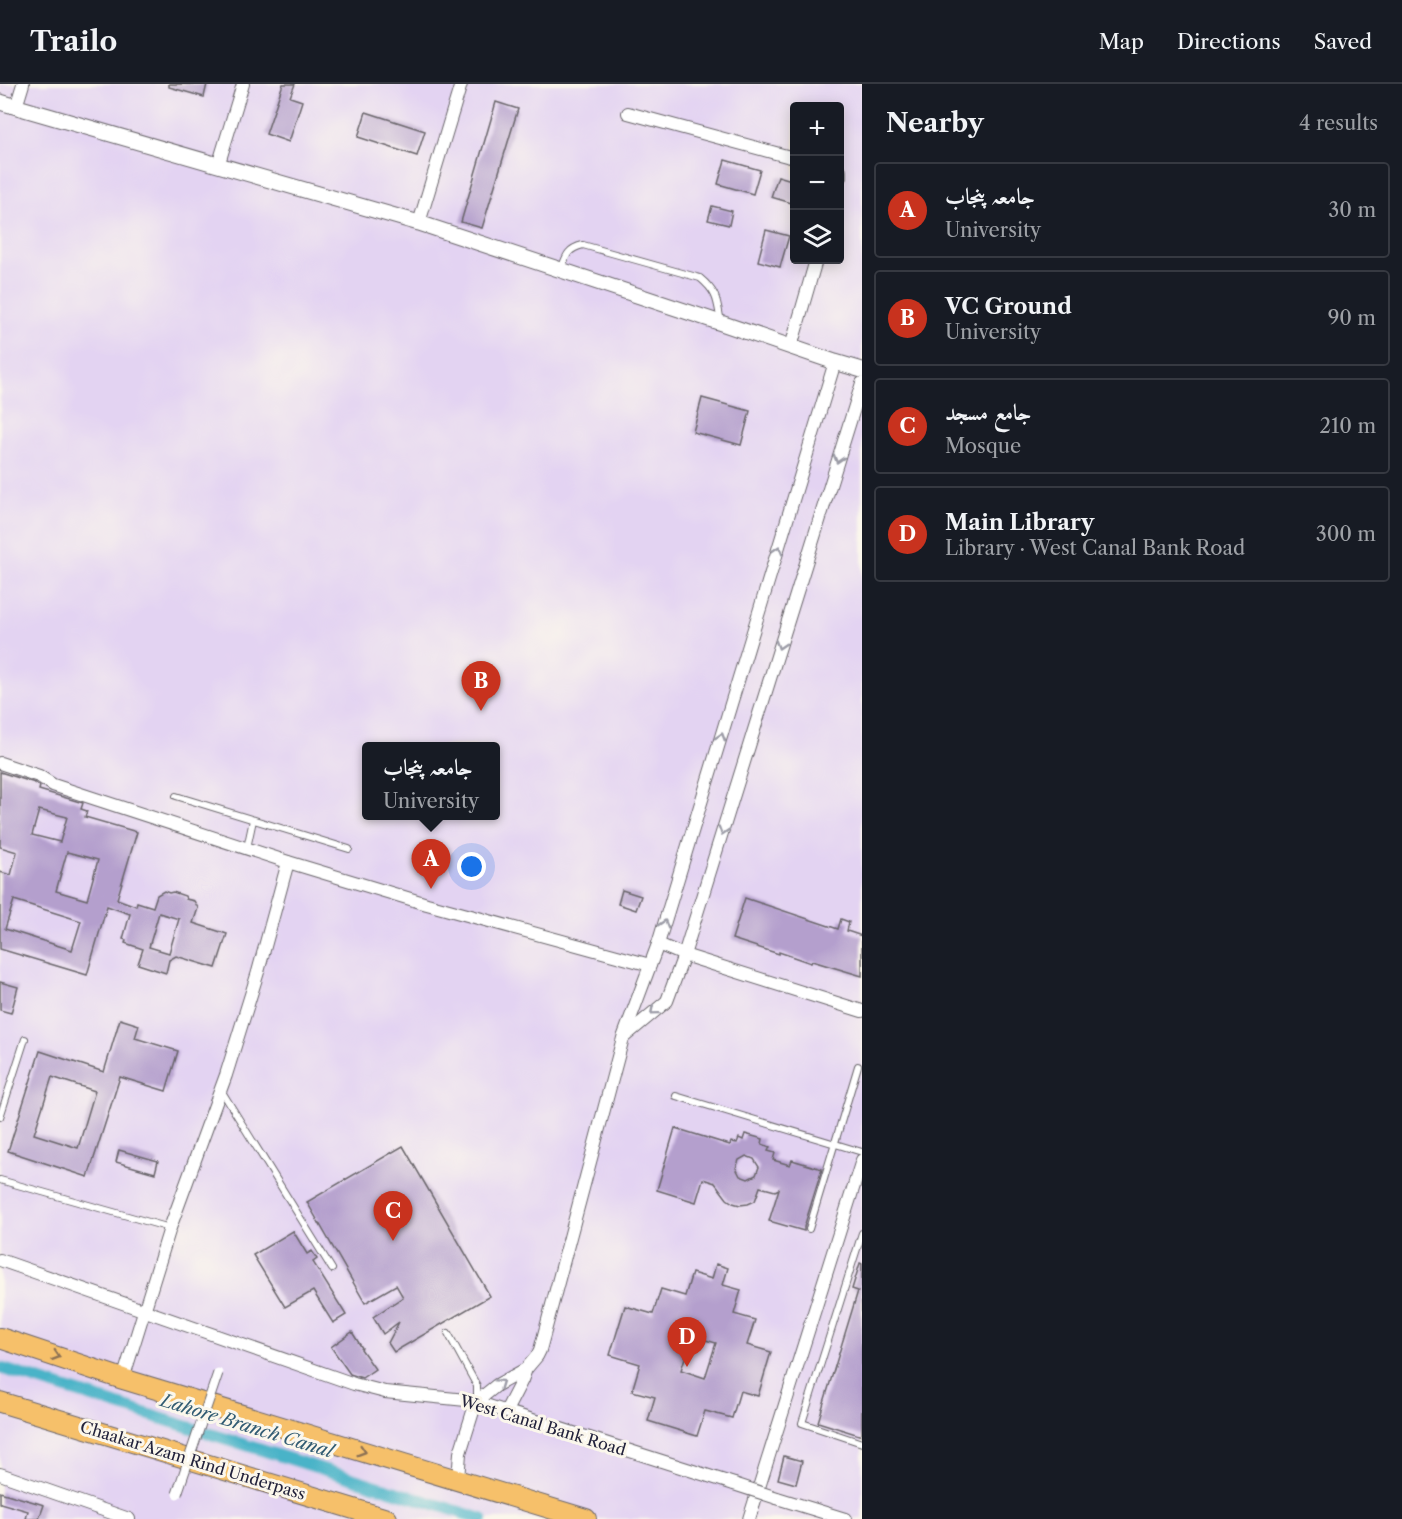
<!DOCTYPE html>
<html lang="en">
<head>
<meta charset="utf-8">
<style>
	:root { --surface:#171b24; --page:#20242c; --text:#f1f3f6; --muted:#9ea1a6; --line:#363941; --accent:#c8321e }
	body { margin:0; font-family:"Libre Caslon Text",Amiri,serif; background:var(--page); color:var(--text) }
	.controls { position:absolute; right:18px; top:18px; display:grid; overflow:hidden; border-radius:6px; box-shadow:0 3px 15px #0003 }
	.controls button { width:54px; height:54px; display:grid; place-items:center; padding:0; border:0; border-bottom:2px solid var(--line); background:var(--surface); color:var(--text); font:30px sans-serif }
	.you { position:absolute; left:472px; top:783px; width:21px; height:21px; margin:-15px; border:4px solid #fff; border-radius:50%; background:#1a73e8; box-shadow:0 0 0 9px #1a73e833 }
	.badge { display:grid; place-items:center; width:39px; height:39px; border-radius:50%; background:var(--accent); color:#fff; font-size:20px; font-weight:700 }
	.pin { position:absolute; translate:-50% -50px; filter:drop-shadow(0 2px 3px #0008) }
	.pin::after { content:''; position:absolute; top:32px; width:21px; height:18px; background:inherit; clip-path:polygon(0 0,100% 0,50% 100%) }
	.popup { position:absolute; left:362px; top:658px; width:138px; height:78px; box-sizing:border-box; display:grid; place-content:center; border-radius:6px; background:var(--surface); filter:drop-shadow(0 2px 4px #0005); font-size:20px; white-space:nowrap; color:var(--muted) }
	.popup b { font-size:22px; color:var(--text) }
	.popup::after { content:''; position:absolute; left:50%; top:100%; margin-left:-12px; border:12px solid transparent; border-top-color:var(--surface) }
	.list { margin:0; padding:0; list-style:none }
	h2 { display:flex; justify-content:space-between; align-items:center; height:78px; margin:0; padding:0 24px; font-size:26px }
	h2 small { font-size:20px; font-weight:400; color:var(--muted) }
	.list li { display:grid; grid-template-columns:39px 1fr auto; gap:18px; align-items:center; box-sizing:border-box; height:96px; margin:0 12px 12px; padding:0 12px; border:2px solid var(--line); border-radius:6px }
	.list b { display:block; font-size:22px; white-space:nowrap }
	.list p { margin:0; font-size:20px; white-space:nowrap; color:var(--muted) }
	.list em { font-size:20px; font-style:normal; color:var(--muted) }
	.icon { flex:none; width:33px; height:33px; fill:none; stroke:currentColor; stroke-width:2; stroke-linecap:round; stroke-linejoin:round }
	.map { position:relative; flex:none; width:862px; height:1435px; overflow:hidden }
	header { display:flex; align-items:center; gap:36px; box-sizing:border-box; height:84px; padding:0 30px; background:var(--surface); border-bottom:2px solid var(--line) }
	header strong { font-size:28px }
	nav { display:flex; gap:33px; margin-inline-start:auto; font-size:21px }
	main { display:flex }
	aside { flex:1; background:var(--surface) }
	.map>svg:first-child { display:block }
	.built { fill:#e3d3f2; fill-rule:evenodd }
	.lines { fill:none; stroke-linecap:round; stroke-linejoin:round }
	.canal { stroke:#4ab3c8; stroke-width:12 }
	.building { fill:#b49fcd; fill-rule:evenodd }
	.service-casing { stroke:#69656a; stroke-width:8 }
	.minor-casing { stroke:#69656a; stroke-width:14 }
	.tertiary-casing { stroke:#69656a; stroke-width:17 }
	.trunk-casing { stroke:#69656a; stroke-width:22 }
	.service { stroke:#fff; stroke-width:6 }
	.minor { stroke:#fff; stroke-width:12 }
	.tertiary { stroke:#fff; stroke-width:15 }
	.trunk { stroke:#f6c06b; stroke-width:20 }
	.pedestrian-bridge-casing { stroke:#69656a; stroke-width:11; stroke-linecap:butt }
	.minor-bridge-casing { stroke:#69656a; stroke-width:14; stroke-linecap:butt }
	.pedestrian-bridge { stroke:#fff; stroke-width:9 }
	.minor-bridge { stroke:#fff; stroke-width:12 }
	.oneway { stroke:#9c9ca7 }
	.oneway2 { stroke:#8c7153 }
	.labels { text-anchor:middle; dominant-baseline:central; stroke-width:6; stroke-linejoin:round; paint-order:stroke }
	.street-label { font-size:16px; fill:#22223b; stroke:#fbf7ec }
	.water-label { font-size:18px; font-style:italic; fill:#325c73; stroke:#fbf7ec }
</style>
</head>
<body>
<header>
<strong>Trailo</strong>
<nav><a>Map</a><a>Directions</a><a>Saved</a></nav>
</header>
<main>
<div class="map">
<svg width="862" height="1435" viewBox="0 0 862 1435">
	<rect width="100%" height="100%" fill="#fbf7ec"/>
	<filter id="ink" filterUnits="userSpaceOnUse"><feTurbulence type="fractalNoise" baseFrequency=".0167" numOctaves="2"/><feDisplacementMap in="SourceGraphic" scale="12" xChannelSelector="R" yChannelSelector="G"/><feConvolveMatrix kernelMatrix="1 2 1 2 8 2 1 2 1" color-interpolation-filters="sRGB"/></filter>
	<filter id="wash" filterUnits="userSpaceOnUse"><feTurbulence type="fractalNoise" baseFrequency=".008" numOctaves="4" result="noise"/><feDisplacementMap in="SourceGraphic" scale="24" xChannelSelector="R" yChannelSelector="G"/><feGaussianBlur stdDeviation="1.35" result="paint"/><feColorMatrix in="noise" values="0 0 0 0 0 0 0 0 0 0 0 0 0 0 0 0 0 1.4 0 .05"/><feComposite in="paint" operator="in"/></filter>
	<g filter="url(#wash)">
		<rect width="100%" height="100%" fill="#eee1c1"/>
		<path class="built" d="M0,0h862v1435h-862zM794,22h46v154h-46zM366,662h130v70h-130z"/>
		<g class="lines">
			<path class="canal" d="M0,1284l482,151"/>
		</g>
		<g id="blocks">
			<g class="building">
				<path d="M169,0h38l-3,13 -35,-10z"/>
				<path d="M283,0h12l-5,13 12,4 -13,41 -23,-8z"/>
				<path d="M496,18l22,7 -36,119 -21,-6z"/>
				<path d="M366,28l59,19 -8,25 -59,-19z"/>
				<path d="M725,76l35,10 -7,24 -35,-10z"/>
				<path d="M778,92l17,5v23l-24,-7z"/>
				<path d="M712,122l20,5 -3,14 -21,-5z"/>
				<path d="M766,146l23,6 -9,31 -22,-6z"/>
				<path d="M702,314l48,13 -9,34 -48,-13z"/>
				<path d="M0,688l35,11 5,3 -1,4 44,13 -2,6 6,2 -2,6 52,15 -20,67 19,7 1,-4 16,5 4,-12 7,-4 5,2 4,-1 12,4 1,3 8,2 4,7 -5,15 34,11 -11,34 -40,-12 -7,4 -3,13 -28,-9 5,-15 -18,-6 1,-3 -3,-1 7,-25 -23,-8 -20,69 -87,-26v-77l11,3 6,-23 -17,-5zM39,726l28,7 -7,25 -28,-7zM67,768l31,8 -11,40 -31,-9zM14,816l67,21 -9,29 -67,-21zM159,829l20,6 -10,34 -20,-6z"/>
				<path d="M622,806l19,6 -5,14 -18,-6z"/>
				<path d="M745,814l93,31 3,-10 8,3 -2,9 15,5v40l-50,-15 -1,2 -32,-11v2l-47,-15z"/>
				<path d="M0,898l18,5 -7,26 -11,-3z"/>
				<path d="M120,935l19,6 -4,13 43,13 -12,40 -46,-14 -32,100 -80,-26 32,-100 64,21zM52,993l43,14 -17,57 -44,-14z"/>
				<path d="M675,1044l55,17 1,-3 6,1 2,-5 4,2 2,-6 18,5 -1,5 8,3 -2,4 7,2 -2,7 17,5 2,-5 30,9 -18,58v4l-35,-10 10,-32 -4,2 -15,-4 -5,14 -7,3 -8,1 -7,-2 -6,-4 -12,-16 -12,-4 -7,23 -39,-12zM746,1072l8,3 5,8 -3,8 -8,4 -8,-3 -4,-8 3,-8z"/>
				<path d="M403,1062l87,150 -96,56 -6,-9 11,-21 -16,12 -10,-17 30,-20 -7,-12 -31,18 -58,-101z"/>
				<path d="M119,1066l39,11 -3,12 -39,-11z"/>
				<path d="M293,1147l14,23 5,-3 5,8 -4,3 33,53 -13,8 -20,-32 -28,16 -32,-52z"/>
				<path d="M860,1179l2,1v172l-44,-14 40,-131 -6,-2z"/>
				<path d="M716,1180l12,4 -5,17 18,5 -7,24 21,6 -8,25 24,7 -13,44 -18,-5 -8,27 -27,-7 -8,25 -49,-15 7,-24 -23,-6 8,-27 -30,-9 15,-49 28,8 8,-25 24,7 7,-23 20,6zM692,1252l24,7 -11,35 -24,-8z"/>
				<path d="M352,1248l10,16 -1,1 14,20 -13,9 -12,-4 -19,-27z"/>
				<path d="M784,1372l18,5 -6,23 -18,-5z"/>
				<path d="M0,1408l44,13 -5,14h-13l2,-8 -28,-8z"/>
			</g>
		</g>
	</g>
	<g filter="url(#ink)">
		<use href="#blocks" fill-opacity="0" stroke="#69656a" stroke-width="1.5"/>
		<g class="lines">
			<g class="service-casing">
				<g id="service">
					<path d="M561,186c5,-14 6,-21 22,-25l117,33c18,15 17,23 21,45"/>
					<path d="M176,712l173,53"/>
					<path d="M247,764l6,-28"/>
					<path d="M221,1006l111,179"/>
					<path d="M676,1012l186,56"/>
					<path d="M0,1033l25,-78"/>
					<path d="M0,1096l170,48"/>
					<path d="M809,1145l49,-163"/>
					<path d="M862,1149l-60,190 60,20"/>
					<path d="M448,1249l29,53v14"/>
				</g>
			</g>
			<g class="minor-casing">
				<g id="minor">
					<path d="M16,23l7,-23"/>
					<path d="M628,29l166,45"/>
					<path d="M218,82l25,-82"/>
					<path d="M840,87v6"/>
					<path d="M419,139l42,-139"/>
					<path d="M791,263l25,-87"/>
					<path d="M0,679l39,13 14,9 235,77 139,42 223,61"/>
					<path d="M658,860l26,11 178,56"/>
					<path d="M624,953l43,-36 17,-46 178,-572"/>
					<path d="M0,1176l354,124 31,8 81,8 10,2 258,82"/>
					<path d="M123,1295l47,-151 56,-153 32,-103 30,-110"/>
					<path d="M506,1327l16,-31 4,-11 11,-13 3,-6 83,-312 35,-94 177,-582"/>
					<path d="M0,1390l129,45"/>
					<path d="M458,1396l2,-27 16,-51 21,-17 29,-16"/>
					<path d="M777,1414l68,21"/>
					<path d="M749,1435l113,-359"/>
				</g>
			</g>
			<g class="tertiary-casing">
				<path id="tertiary" d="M0,18l419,121 302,100 114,39 27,8"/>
			</g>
			<g class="trunk-casing">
				<g id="trunk">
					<path d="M0,1254l123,41 463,140"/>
					<path d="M0,1318l387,117"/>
				</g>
			</g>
			<use href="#service" class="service"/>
			<use href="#minor" class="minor"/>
			<use href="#tertiary" class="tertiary"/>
			<use href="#trunk" class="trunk"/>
			<g class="pedestrian-bridge-casing">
				<path id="pedestrian-bridge" d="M177,1410l41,-121"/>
			</g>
			<g class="minor-bridge-casing">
				<path id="minor-bridge" d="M734,1400l43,14"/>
			</g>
			<use href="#pedestrian-bridge" class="pedestrian-bridge"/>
			<use href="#minor-bridge" class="minor-bridge"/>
		</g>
		<defs><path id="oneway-chevron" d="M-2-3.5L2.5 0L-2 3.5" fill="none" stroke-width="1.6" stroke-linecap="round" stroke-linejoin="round" transform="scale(1.5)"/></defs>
		<g class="oneway">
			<use href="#oneway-chevron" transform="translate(838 375) rotate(107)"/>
			<use href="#oneway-chevron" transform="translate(778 466) rotate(-73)"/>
			<use href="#oneway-chevron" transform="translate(780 561) rotate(107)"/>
			<use href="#oneway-chevron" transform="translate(721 653) rotate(-73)"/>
			<use href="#oneway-chevron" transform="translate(723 747) rotate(107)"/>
			<use href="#oneway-chevron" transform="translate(664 840) rotate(-73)"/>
			<use href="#oneway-chevron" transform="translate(654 927) rotate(140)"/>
			<use href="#oneway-chevron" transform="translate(500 1299) rotate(-35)"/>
		</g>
		<g class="oneway2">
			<use href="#oneway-chevron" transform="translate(56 1272) rotate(18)"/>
			<use href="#oneway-chevron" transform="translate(362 1367) rotate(17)"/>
		</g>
	</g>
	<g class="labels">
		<g class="street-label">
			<text transform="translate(543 1341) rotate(17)">West Canal Bank Road</text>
			<text transform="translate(193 1376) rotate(17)">Chaakar Azam Rind Underpass</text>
		</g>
		<g class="water-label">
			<text transform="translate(247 1342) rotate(17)">Lahore Branch Canal</text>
		</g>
	</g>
</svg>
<div class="controls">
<button>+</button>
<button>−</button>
<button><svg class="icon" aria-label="layers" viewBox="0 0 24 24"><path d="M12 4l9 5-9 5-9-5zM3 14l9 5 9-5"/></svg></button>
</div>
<div class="you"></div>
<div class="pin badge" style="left:431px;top:805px">A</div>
<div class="popup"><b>جامعہ پنجاب</b>University</div>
<div class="pin badge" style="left:481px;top:627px">B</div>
<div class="pin badge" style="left:393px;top:1157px">C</div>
<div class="pin badge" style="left:687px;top:1283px">D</div>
</div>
<aside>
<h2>Nearby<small>4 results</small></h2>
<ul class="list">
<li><span class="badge">A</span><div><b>جامعہ پنجاب</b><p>University</p></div><em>30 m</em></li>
<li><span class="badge">B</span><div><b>VC Ground</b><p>University</p></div><em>90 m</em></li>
<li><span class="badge">C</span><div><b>جامع مسجد</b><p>Mosque</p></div><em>210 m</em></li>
<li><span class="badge">D</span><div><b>Main Library</b><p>Library · West Canal Bank Road</p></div><em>300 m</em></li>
</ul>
</aside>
</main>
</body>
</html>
